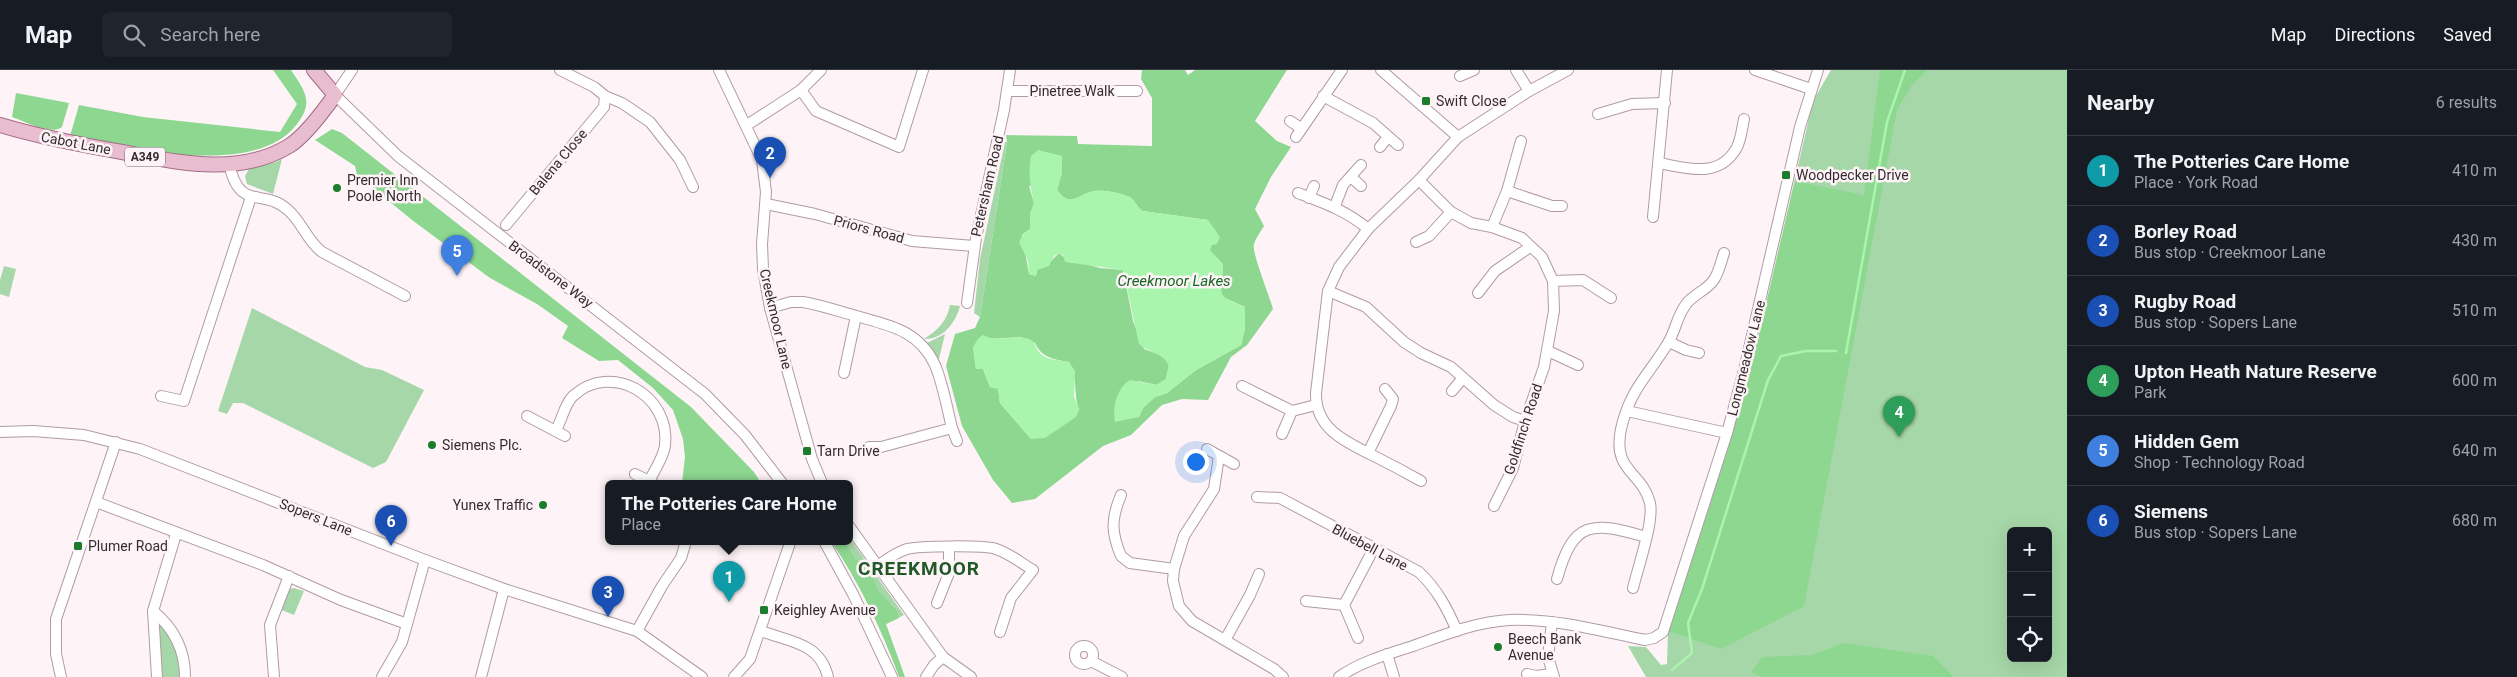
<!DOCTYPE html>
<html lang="en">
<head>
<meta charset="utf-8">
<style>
	:root { --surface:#171b24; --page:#20242c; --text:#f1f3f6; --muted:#9ea1a6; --line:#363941; --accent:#1b7c2d }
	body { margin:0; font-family:Roboto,sans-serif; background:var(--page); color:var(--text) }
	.controls { position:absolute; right:15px; bottom:15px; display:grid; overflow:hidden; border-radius:8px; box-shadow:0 5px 20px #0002 }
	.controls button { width:45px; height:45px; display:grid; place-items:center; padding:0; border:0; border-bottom:1px solid var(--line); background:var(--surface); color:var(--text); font:25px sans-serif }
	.you { position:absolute; left:1195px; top:391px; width:18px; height:18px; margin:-12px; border:4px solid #fff; border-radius:50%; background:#1a73e8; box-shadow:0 0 0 8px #1a73e833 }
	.badge { display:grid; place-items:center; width:32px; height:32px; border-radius:50%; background:var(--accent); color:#fff; font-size:16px; font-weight:700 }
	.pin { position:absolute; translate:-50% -41px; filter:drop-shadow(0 1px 2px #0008) }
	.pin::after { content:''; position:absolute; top:26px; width:18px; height:15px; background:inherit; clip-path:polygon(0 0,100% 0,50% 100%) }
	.popup { position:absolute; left:605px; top:410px; width:248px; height:65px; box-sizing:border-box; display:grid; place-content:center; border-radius:8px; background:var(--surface); filter:drop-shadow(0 1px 4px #0005); font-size:16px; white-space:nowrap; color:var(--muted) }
	.popup b { font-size:19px; color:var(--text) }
	.popup::after { content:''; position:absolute; left:50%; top:100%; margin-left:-10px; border:10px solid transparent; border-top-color:var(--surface) }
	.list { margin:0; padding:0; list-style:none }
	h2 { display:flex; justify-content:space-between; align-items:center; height:65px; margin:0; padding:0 20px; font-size:21px }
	h2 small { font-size:16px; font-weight:400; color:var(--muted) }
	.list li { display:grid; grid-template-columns:32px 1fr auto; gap:15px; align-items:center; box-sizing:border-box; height:70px; padding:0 20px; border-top:1px solid var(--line) }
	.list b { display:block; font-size:19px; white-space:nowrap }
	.list p { margin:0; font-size:16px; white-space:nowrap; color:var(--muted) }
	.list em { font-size:16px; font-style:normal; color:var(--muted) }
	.icon { flex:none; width:28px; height:28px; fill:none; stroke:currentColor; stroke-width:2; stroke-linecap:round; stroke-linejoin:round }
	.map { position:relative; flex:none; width:2067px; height:607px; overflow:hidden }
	header { display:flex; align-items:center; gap:30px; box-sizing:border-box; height:70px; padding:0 25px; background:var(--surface); border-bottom:1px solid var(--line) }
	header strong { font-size:24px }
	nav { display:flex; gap:28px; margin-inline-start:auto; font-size:18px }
	.search { width:350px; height:45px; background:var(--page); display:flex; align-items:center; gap:12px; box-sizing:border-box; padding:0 18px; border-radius:8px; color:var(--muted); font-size:19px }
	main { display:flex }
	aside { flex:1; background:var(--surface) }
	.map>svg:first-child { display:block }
	.green { fill:#a6d7a8; fill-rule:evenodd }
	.forest { fill:#8dd791; fill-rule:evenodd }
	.water { fill:#a9f5ae }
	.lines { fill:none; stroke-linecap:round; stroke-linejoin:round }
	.stream { stroke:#a9f5ae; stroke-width:2.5 }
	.minor-casing { stroke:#b19ba4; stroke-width:12 }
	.major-casing { stroke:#a16e83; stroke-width:16 }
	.minor { stroke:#fff; stroke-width:10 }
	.major { stroke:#e9bdd0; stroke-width:14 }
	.poi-dot { fill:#1b7c2d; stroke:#fef4f7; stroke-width:2 }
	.labels { text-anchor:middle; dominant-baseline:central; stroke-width:5; stroke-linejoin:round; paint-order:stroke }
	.shield { fill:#fef4f7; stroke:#71686c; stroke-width:1 }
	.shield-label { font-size:12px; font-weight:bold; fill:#352c30 }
	.street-label { font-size:14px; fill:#352c30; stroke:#fef4f7 }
	.poi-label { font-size:14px; fill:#352c30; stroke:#fef4f7; text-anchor:start }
	.water-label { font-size:15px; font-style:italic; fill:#1a6626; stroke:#fef4f7 }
	.district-label { font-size:19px; font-weight:bold; letter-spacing:1px; fill:#1f5927; stroke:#fef4f7 }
</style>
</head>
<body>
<header>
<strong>Map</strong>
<div class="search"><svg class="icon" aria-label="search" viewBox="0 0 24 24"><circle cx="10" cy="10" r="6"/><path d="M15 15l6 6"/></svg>Search here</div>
<nav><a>Map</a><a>Directions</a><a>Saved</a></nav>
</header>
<main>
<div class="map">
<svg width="2067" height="607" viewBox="0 0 2067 607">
	<rect width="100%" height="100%" fill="#fef4f7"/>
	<g class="green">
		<path d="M1831,0h236v607h-421l-18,-31 18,1 15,18 6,-1 1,-33 43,-129 39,-129 63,-272zM2011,461h37v127h-37z"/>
		<path d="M1005,72h2l-27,175 -6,-4 6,-54z"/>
		<path d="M282,89l-9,35 -26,-10 -2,-8 4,-7 27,-7z"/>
		<path d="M4,196l12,3 -7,28 -9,-3v-14z"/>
		<path d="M950,235l10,1c-4,16 -17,34 -36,33 14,-9 23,-18 26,-34z"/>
		<path d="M252,238l113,59 17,3 42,20 -38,72 -13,6 -130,-65h-10l-6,11 -9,-3z"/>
		<path d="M945,264l-6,25 -12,-16z"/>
		<path d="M849,467l55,78 -18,9 -55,-83h18z"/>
		<path d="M294,518l10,3 -10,24 -15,-6 10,-20z"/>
		<path d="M161,555h3l15,26 3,26h-21l-2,-51z"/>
	</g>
	<g class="forest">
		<path d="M273,0h18c14,21 23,32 6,54 -41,55 -170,24 -227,12l9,-31 64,12 137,15 17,-28z"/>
		<path d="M1142,0h43l3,5 7,-5h92l-32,51 22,20 14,6 -20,30 -16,32 9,17c-3,5 -8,12 -10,18 -3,7 16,53 19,65l-26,36 -16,12 -23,43 -26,-1 -20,6 -31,30 -28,11 -68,53 -23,4 -19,-23 -31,-54 -16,-60 9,-32 20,-6 5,-11 27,-175 -1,-7 71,1 1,8 74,2v-48l-11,-19zM1059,113l-2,7c15,20 21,3 38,1 9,-1 26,2 34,6 6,3 8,10 13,14l66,9 2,31 8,9 2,33 3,4 22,10v21l-4,17 -45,25 -29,23 -12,4 -12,11 -4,9 -1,-36 19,4 9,-6 3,-14 -6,-9 -19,-7 -11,-28 -10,-51 -23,-2 -18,-5h-11l-12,-10 -9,9 -13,8 -1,6 -7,-2 -7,-39 8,-6 4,-26 -5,-17zM1020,267l15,6c7,15 18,16 34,19 9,15 4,31 10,48l-48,29 -31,-36 -2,-15 -8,-1 -7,-18h-7l-3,-22 16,-8z"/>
		<path d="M1880,0h47l-15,15 -15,25 -93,496 -83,43 -53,-18 43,-129 39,-129 45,-192 69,14z"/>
		<path d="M16,23l53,10 -7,24c-12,9 -37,-6 -50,-10z"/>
		<path d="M332,59l10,4 349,274 63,65 7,11h-79l3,-26 -2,-18 -10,-29 -20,-22 -35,-28 -19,1 -37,-23 6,-12 -31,-22 -47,-26 -78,-58 -55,-45 -2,-9 -40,-26z"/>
		<path d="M831,471h13l12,19 15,12 6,17 20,22 2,7 -13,6 19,53h-6c-17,-47 -40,-95 -68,-136z"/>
		<path d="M1844,573l89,13 21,21h-192l-11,-5 11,-15 50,-2z"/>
	</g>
	<g class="water">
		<path d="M1038,80l24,6v18l-5,16c15,20 21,3 38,1 9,-1 26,2 35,6 5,3 7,10 12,14l66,9 12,17 -3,7 -5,1 -2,5 13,14c1,32 -12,29 22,43v21l-4,17 -45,25 -29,23 -12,4 -12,11 -4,9 -24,5c-3,-14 2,-35 15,-42l27,5 9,-6 3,-14c-10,-15 -19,-11 -30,-21l-16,-74 -58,-8 -2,-7 -4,-2 -5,3 -5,10 -12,4 -1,6 -7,-2 -1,-13 -9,-19 3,-6 8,-7v-16l4,-10c-4,-17 -6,-29 -3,-47z"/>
		<path d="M983,265c14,8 29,0 43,3 9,2 8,7 13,14 6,8 20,8 30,10l6,9 -1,25 5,14 -3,7 -31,21 -14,1 -31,-36 -2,-14 -8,-2 -7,-18h-7l-3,-22 5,-8z"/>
	</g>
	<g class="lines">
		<g class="stream">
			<path d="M1846,283l41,-231 18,-52"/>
			<path d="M1672,600l20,-17 -4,-30 14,-34 66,-209 13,-24 25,-5h30"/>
		</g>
		<g class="minor-casing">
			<g id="minor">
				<path d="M352,0l-17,25 63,61 307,238 40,41 37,48"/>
				<path d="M560,0l34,17 11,9 17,7 28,19 30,38 13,27"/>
				<path d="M719,0l43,90 4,32 -4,52 1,25 7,39 42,151 10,24"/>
				<path d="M1381,0l77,67"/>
				<path d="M1516,0l13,21"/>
				<path d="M1755,0l56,19"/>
				<path d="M1460,6l14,-6"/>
				<path d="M801,20l15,21 83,36 24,-77"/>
				<path d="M1008,21h129"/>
				<path d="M1323,26l50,27 25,22"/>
				<path d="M1598,44l34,-10 33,-1"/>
				<path d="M1290,51l11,7"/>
				<path d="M747,55l54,-35 20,-20"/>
				<path d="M1296,67l46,-67"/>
				<path d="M1380,77l8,-10"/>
				<path d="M1659,93c28,5 59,16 77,-14 5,-8 6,-21 8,-30"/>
				<path d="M229,94c11,49 34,23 59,46 14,12 19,31 34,42l83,44"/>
				<path d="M1351,107l10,9"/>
				<path d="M1419,110l32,32 20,11 21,4 30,11 20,19 11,24 1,30 -10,56 -19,54 -12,47 -19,38"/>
				<path d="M1507,121l45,15h10"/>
				<path d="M1298,123c26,10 49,18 70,36"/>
				<path d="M1309,128l5,-12"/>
				<path d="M766,134l49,10 97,27 62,5"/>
				<path d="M1335,136l8,-21 18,-20"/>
				<path d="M1653,147l14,-147"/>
				<path d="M506,155l98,-118 1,-11"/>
				<path d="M1492,157l15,-36 14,-50"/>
				<path d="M1416,172l13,-6 22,-24"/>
				<path d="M1553,211l30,-1 28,18"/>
				<path d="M1328,221l38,16 38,35 17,11 30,14 43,38 19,12 12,4"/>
				<path d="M1478,223l17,-22 35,-24"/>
				<path d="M967,233l9,-65 28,-128 6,-40"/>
				<path d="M770,238l21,-6h12c18,3 35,9 53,14 32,9 63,14 79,49 8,19 12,43 17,63l-71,19h-12"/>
				<path d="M1669,272l17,8 13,3"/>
				<path d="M1548,281l30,14"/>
				<path d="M844,303l12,-57"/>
				<path d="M1242,316l50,25"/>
				<path d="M1452,321l11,-13"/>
				<path d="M161,326l23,5 67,-204"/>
				<path d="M1627,341l100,22"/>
				<path d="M527,346l38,20"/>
				<path d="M952,358l5,13"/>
				<path d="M556,360c6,-10 8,-25 17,-34 38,-35 98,-1 92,50 -2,12 -10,24 -16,35"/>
				<path d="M0,362l33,-1 51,4 56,14 285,111 79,29 133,42 65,46"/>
				<path d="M1282,364l10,-23 24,-6"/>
				<path d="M1207,379l27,15"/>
				<path d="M1368,383l23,-47 2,-7 -8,-10"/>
				<path d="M1219,386l-5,33 -30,47 -10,33 -1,12 6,25 13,15 82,48 9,8"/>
				<path d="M635,404l18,9"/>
				<path d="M1421,411c-16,-9 -31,-17 -47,-25 -28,-14 -59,-27 -58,-63l12,-102 11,-24 29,-38 51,-49 39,-43 71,-46 39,-21"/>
				<path d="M1121,425c-10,24 -10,37 0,61l9,7 44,6"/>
				<path d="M1257,427l23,1 139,74c18,17 28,36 38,59"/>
				<path d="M96,432l167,63 78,35 66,24"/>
				<path d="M849,456l94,131 28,20"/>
				<path d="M824,471l29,53 39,83"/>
				<path d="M876,497c10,-7 20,-15 31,-18 11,-3 78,-4 89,0 13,4 25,14 37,21l-22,28 -11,34"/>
				<path d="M1557,509c16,-59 35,-58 89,-42"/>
				<path d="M1633,518c5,-21 21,-66 17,-85 -8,-32 -38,-31 -29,-74 9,-40 27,-53 47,-86 8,-13 9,-28 19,-40 8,-9 19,-13 26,-22 6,-8 8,-19 11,-28"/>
				<path d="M1306,531l38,4"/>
				<path d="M937,533l12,-30v-25"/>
				<path d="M153,541c21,17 32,39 32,66"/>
				<path d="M1552,552l-4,35 6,20"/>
				<path d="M637,561l25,-45 19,-28 5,-17"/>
				<path d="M761,561c30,11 59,12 67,46"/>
				<path d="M1358,568l-14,-33 29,-55"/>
				<path d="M1225,570l25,-45 9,-21"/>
				<circle cx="1084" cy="585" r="9"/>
				<path d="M1387,584l7,23"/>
				<path d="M1091,591l31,16"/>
				<path d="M1527,604l9,2 16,-2"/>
				<path d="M61,607l-5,-23v-35l60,-177"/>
				<path d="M157,607l-4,-66 23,-77"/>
				<path d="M274,607l-4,-52 19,-49"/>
				<path d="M382,607l20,-35 23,-82"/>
				<path d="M481,607l23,-88"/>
				<path d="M734,607l16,-18 40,-116"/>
				<path d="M926,607l8,-12 9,-8"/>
				<path d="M1339,607c21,-15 49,-23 74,-31 31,-11 62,-24 96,-26 45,-2 92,11 136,20l9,-2 9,-6 64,-199 17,-63 56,-243 18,-57"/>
			</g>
		</g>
		<g class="major-casing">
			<path id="major" d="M0,55c40,12 81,20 122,27 55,10 116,25 167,-6 15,-9 36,-37 46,-51l-21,-25"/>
		</g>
		<use href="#minor" class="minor"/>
		<use href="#major" class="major"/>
	</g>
	<g class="poi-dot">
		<rect x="1421" y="26" width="10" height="10" rx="2.5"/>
		<rect x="1781" y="100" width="10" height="10" rx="2.5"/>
		<circle cx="337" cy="118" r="5"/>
		<circle cx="432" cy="375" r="5"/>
		<rect x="802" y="376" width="10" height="10" rx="2.5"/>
		<circle cx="543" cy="435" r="5"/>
		<rect x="73" y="471" width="10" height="10" rx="2.5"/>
		<rect x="759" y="535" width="10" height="10" rx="2.5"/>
		<circle cx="1498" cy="577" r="5"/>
	</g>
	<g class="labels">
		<rect class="shield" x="125" y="77.5" width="40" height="19" rx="4"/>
		<g class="shield-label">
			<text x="145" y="87">A349</text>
		</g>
		<g class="street-label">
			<text x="1072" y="21">Pinetree Walk</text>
			<text transform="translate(76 73) rotate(11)">Cabot Lane</text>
			<text transform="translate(558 92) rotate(-50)">Balena Close</text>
			<text transform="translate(987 116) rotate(-77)">Petersham Road</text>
			<text transform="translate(869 159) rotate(15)">Priors Road</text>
			<text transform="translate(551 204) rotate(37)">Broadstone Way</text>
			<text transform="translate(776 249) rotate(77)">Creekmoor Lane</text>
			<text transform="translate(1746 288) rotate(-76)">Longmeadow Lane</text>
			<text transform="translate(1523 359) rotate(-72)">Goldfinch Road</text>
			<text transform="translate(316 447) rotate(22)">Sopers Lane</text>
			<text transform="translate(1370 477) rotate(28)">Bluebell Lane</text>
		</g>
		<g class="poi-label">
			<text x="1436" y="31">Swift Close</text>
			<text x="1796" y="105">Woodpecker Drive</text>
			<text x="347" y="110">Premier Inn<tspan x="347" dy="16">Poole North</tspan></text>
			<text x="442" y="375">Siemens Plc.</text>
			<text x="817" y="381">Tarn Drive</text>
			<text x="533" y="435" text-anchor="end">Yunex Traffic</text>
			<text x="88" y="476">Plumer Road</text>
			<text x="774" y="540">Keighley Avenue</text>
			<text x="1508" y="569">Beech Bank<tspan x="1508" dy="16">Avenue</tspan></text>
		</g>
		<g class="water-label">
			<text x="1174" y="211">Creekmoor Lakes</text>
		</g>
		<g class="district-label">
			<text x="919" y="498">CREEKMOOR</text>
		</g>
	</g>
</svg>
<div class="controls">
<button>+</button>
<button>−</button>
<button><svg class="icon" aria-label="locate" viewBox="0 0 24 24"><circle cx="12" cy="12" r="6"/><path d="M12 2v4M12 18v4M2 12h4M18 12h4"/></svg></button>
</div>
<div class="you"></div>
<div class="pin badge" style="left:729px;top:532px;background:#0f9aa8">1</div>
<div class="popup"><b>The Potteries Care Home</b>Place</div>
<div class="pin badge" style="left:770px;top:108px;background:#1a4fb4">2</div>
<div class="pin badge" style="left:608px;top:547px;background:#1a4fb4">3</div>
<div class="pin badge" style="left:1899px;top:367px;background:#2e9e5b">4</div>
<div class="pin badge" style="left:457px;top:206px;background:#3f7fe0">5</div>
<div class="pin badge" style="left:391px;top:476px;background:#1a4fb4">6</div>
</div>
<aside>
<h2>Nearby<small>6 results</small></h2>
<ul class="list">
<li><span class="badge" style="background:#0f9aa8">1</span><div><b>The Potteries Care Home</b><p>Place · York Road</p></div><em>410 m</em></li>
<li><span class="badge" style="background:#1a4fb4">2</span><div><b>Borley Road</b><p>Bus stop · Creekmoor Lane</p></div><em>430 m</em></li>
<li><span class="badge" style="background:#1a4fb4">3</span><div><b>Rugby Road</b><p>Bus stop · Sopers Lane</p></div><em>510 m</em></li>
<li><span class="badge" style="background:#2e9e5b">4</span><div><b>Upton Heath Nature Reserve</b><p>Park</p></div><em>600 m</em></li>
<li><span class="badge" style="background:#3f7fe0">5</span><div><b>Hidden Gem</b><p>Shop · Technology Road</p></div><em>640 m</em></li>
<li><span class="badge" style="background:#1a4fb4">6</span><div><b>Siemens</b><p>Bus stop · Sopers Lane</p></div><em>680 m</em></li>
</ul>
</aside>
</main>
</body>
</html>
